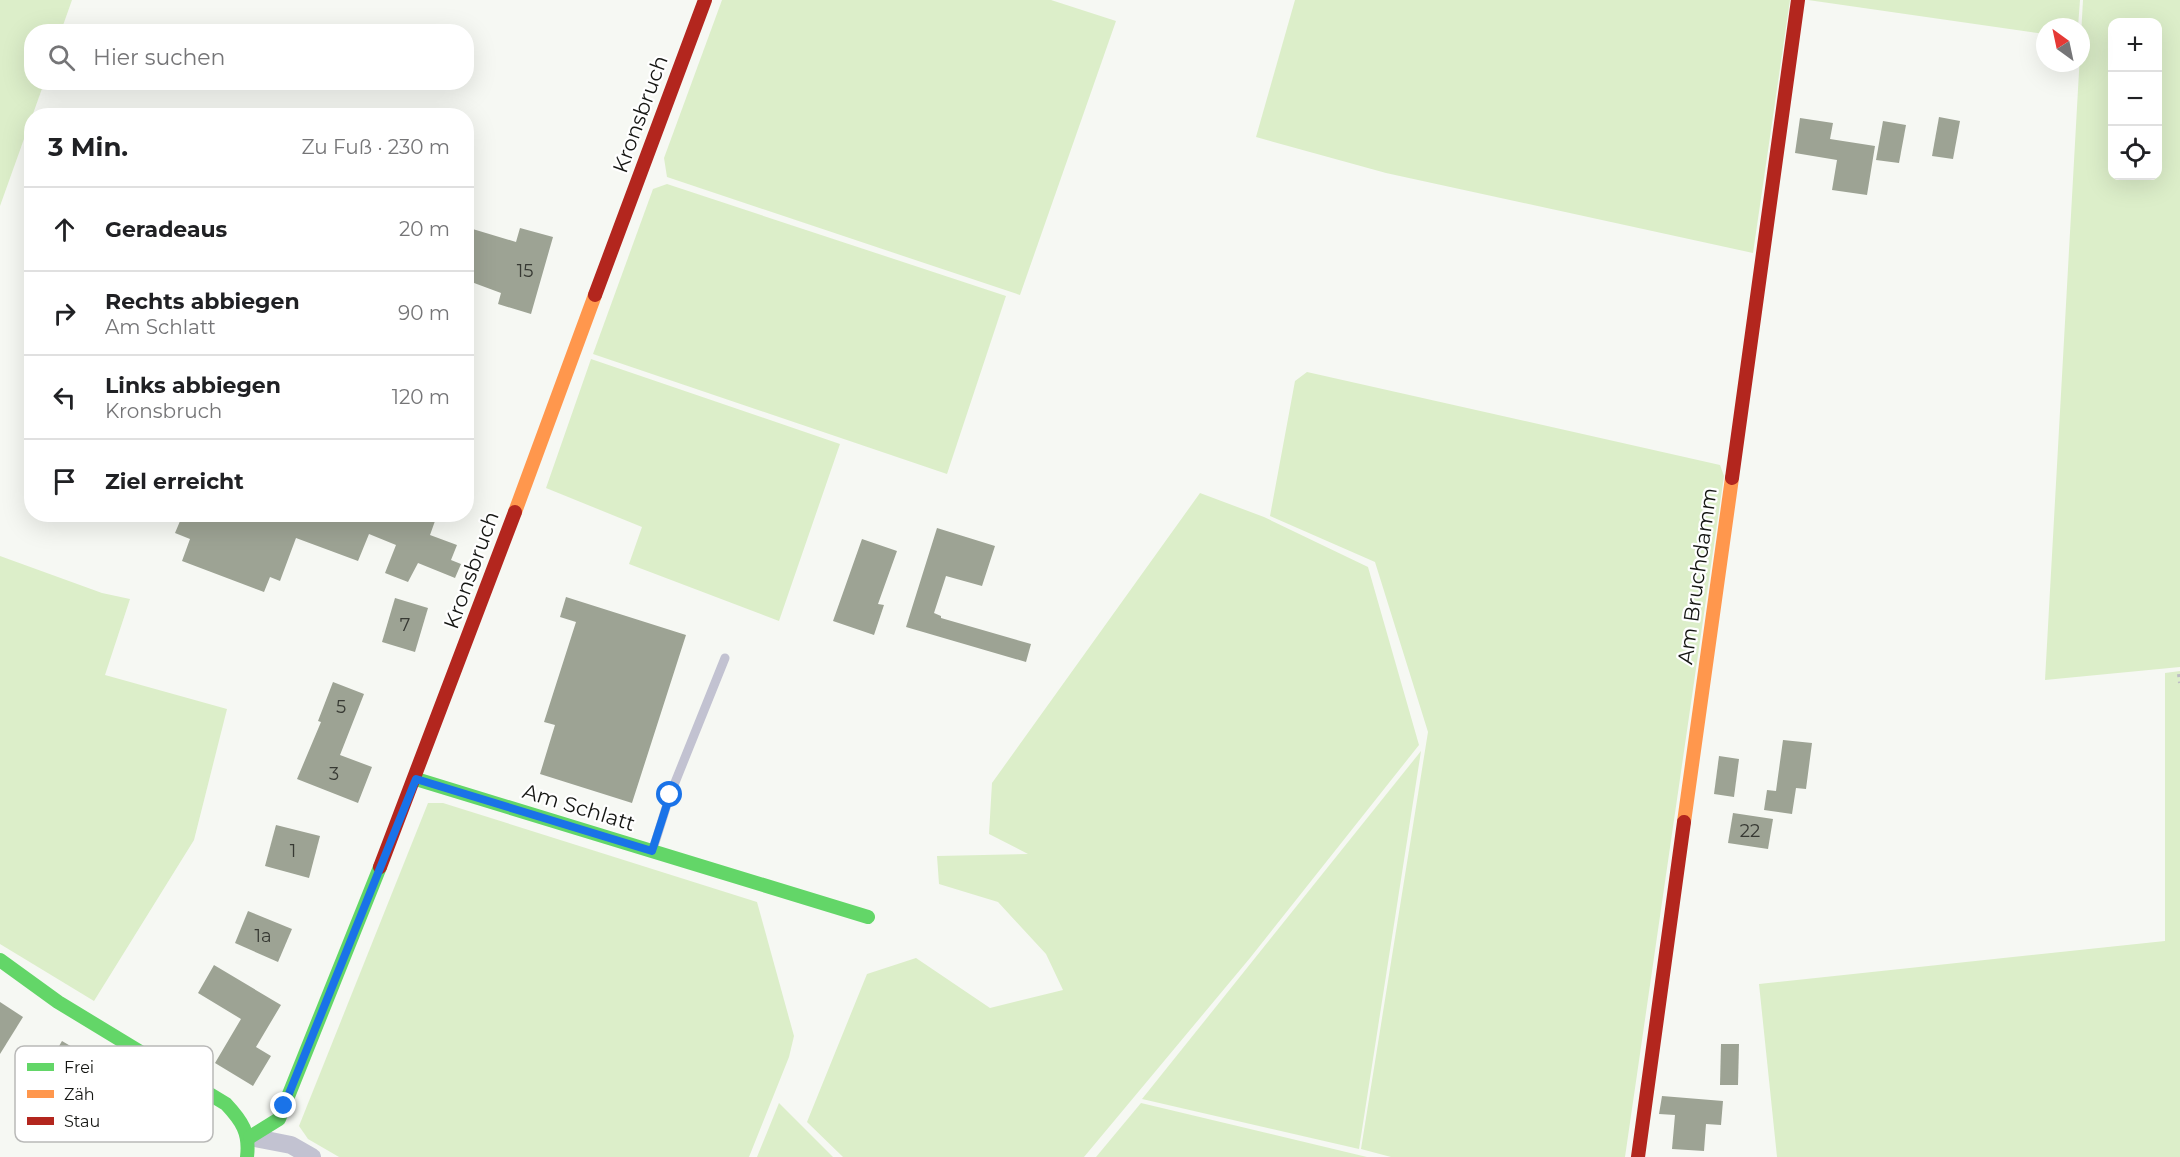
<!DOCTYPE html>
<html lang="de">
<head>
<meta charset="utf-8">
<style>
	:root { --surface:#fff; --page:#f2f2f2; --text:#202124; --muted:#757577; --line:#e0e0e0 }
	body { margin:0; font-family:Montserrat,sans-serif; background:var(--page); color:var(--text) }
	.controls { position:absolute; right:18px; top:18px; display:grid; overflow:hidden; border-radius:12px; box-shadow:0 6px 24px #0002 }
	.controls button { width:54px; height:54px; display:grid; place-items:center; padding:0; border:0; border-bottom:2px solid var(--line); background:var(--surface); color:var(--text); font:30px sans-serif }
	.compass { position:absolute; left:2036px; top:18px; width:54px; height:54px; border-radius:50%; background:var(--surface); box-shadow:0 6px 24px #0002; rotate:327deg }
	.stop { position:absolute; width:18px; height:18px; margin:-14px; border:4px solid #1a73e8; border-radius:50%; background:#fff }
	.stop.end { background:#1a73e8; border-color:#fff; box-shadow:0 2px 6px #0008 }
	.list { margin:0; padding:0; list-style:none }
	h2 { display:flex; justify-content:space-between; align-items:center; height:78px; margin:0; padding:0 24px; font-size:26px }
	h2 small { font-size:20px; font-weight:400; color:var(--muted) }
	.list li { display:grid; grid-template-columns:39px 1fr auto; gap:18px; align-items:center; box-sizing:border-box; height:84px; padding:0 24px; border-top:2px solid var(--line) }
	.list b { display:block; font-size:22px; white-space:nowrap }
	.list p { margin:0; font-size:20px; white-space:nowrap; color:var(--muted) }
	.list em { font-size:20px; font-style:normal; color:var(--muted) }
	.icon { flex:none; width:33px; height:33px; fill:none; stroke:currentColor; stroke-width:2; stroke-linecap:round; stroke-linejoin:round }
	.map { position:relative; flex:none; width:2180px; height:1157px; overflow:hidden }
	.search { position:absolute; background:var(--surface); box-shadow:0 6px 24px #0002; left:24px; top:24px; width:450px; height:66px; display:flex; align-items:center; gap:15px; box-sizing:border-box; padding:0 21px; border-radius:24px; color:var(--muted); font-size:22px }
	.panel { position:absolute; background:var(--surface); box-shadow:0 6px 24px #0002; left:24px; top:108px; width:450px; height:414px; border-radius:24px }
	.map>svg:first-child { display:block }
	.green { fill:#dceec9; fill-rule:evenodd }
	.building { fill:#9da394 }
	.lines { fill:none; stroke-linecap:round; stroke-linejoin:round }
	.path { stroke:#bcbcc4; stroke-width:4; stroke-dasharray:3 4.5; stroke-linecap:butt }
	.lane { stroke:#c2c2d1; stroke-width:9 }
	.street { stroke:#c2c2d1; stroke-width:18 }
	.fast { stroke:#63d668; stroke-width:14 }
	.slow { stroke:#ff974d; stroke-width:14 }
	.jam { stroke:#b3261e; stroke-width:14 }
	.route { stroke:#1a73e8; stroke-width:8 }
	.labels { text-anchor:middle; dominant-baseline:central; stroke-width:4.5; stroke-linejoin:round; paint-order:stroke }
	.number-label { font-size:18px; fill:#373933 }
	.street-label { font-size:21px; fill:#151613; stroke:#fff }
	.key { fill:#fff; stroke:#b9b9b8; stroke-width:1.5 }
	.key-label { font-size:16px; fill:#151613 }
</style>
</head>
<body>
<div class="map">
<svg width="2180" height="1157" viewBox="0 0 2180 1157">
	<rect width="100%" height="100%" fill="#f6f8f3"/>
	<g class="green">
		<path d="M0,0h72l-11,31 -29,1v50l12,1 -44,123z"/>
		<path d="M722,0h329l65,21 -96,274 -353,-118 -3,-19z"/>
		<path d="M1295,0h495l-37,253 -367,-80 -130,-36z"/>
		<path d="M1808,0h272l-2,27h-33v7z"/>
		<path d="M2083,0h97v667l-135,13zM2112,22h46v154h-46z"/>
		<path d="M667,184l339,112 -59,178 -354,-120 60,-165z"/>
		<path d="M591,359l249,85 -61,177 -150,-57 13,-37 -96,-39z"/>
		<path d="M1307,372l413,93 4,11 -99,681h-234l-30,-8 67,-417 -53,-170 -105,-46 25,-135z"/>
		<path d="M1200,493l64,24 104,50 51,178 -169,213 -166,199h-241l-36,-35 60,-148 49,-16 74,50 73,-18 -17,-36 -48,-52 -59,-18 -2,-28 91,-2 -39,-20 3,-51z"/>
		<path d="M0,556l102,37 28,6 -25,76 122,34 -33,131 -100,161 -94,-57z"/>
		<path d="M2180,671v486h-403l-18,-173 406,-43v-268z"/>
		<path d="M1421,751l-62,398 -217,-50z"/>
		<path d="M428,803h15l314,99 37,134 -5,21 -40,100h-410l-31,-18 -9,-13z"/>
		<path d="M779,1103l54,54h-76z"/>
		<path d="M1141,1103l226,54h-271z"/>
	</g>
	<g class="building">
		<path d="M1939,117l21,4 -7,38 -21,-3z"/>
		<path d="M1800,118l33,5 -3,16 45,7 -8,49 -35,-5 5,-30 -42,-7z"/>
		<path d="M1883,121l23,4 -7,38 -23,-3z"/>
		<path d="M466,227l50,15 4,-14 33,9 -22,77 -33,-10 3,-11 -35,-13z"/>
		<path d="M183,514h235l17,7 -5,14 27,10 -6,15 10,4 -6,14 -37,-15 -10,19 -23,-9 11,-28 -27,-11 -11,27 -62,-23 -16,43 -10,-4 -6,15 -82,-31 8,-22 -15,-6z"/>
		<path d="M937,528l58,18 -13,40 -36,-10 -12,37 7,3v2l90,26 -5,18 -120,-35z"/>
		<path d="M862,539l35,12 -19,53 6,1 -10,30 -41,-14z"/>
		<path d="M566,597l120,38 -54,168 -92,-29 15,-49 -11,-3 32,-100 -16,-5z"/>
		<path d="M395,598l33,10 -13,44 -33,-10z"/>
		<path d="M333,682l31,12 -24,61 32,12 -14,36 -61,-24 24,-57 -3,-1z"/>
		<path d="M1783,740l29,3 -6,46 -10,-1 -4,26 -28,-4 3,-20 9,1z"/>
		<path d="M1719,756l20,3 -5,38 -20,-3z"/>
		<path d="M1733,813l40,6 -5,30 -40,-6z"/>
		<path d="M276,825l44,11 -11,42 -44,-12z"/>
		<path d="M248,911l44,18 -14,33 -43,-19z"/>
		<path d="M214,965l67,40 -25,42 15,9 -18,30 -38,-23 26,-44 -43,-26z"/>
		<path d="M0,1002l23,15 -23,37z"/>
		<path d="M62,1041l44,26 -18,30 -23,-14 -20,34 -17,-10 21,-34 -4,-3z"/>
		<path d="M1721,1044h18l-1,41h-18z"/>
		<path d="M1662,1096l61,5 -2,24 -15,-1 -2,27 -32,-2 3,-34 -16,-1z"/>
	</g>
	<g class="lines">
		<path class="path" d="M2179,674l1,9"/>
		<path class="lane" d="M653,849l17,-54 55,-137"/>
		<path class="street" d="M250,1137l41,8 21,12"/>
		<g class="fast">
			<path d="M416,779l452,138"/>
			<path d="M0,960l58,42 168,102c16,17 24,29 21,53"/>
			<path d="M250,1137l29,-18 101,-252"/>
		</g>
		<g class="slow">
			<path d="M515,512l80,-217"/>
			<path d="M1684,822l48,-344"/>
		</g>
		<g class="jam">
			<path d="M595,295l110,-295"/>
			<path d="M1732,478l66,-478"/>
			<path d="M380,867l135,-355"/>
			<path d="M1638,1157l46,-335"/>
		</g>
	</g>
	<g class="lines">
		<path class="route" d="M284,1106l132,-327 236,72 18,-56"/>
	</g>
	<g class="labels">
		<g class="number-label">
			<text x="525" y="271">15</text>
			<text x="405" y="625">7</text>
			<text x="341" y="707">5</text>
			<text x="334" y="774">3</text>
			<text x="1750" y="831">22</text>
			<text x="293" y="851">1</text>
			<text x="263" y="936">1a</text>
		</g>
		<g class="street-label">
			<text transform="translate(640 114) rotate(-70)">Kronsbruch</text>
			<text transform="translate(471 570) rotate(-70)">Kronsbruch</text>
			<text transform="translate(1697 576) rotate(-82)">Am Bruchdamm</text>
			<text transform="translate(579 807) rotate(17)">Am Schlatt</text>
		</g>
	</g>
	<rect x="15" y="1046" width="198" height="96" rx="9" class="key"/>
	<rect x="27" y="1063" width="27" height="8" fill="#63d668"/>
	<rect x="27" y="1090" width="27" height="8" fill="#ff974d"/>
	<rect x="27" y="1117" width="27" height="8" fill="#b3261e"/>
	<g class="key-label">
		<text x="64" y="1073">Frei</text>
		<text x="64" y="1100">Zäh</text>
		<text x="64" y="1127">Stau</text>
	</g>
</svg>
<div class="controls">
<button>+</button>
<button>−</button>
<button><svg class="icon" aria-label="locate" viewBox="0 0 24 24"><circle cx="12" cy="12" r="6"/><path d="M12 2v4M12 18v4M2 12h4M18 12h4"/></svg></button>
</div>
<svg class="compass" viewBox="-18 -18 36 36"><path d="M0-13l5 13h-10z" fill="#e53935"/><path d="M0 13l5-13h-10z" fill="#757577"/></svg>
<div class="stop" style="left:670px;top:795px"></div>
<div class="stop end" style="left:284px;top:1106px"></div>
<div class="search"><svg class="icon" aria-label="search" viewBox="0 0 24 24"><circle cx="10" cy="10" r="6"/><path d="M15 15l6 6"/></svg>Hier suchen</div>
<section class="panel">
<h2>3 Min.<small>Zu Fuß · 230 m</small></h2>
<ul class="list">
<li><svg class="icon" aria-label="ahead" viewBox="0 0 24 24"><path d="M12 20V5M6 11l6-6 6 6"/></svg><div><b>Geradeaus</b></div><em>20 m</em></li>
<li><svg class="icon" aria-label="right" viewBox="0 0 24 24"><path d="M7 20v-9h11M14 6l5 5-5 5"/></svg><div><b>Rechts abbiegen</b><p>Am Schlatt</p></div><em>90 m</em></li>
<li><svg class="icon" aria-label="left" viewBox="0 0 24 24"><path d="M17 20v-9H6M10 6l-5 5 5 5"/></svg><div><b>Links abbiegen</b><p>Kronsbruch</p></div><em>120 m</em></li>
<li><svg class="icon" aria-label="arrive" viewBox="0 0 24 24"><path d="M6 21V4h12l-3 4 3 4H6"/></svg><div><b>Ziel erreicht</b></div></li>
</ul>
</section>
</div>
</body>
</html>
